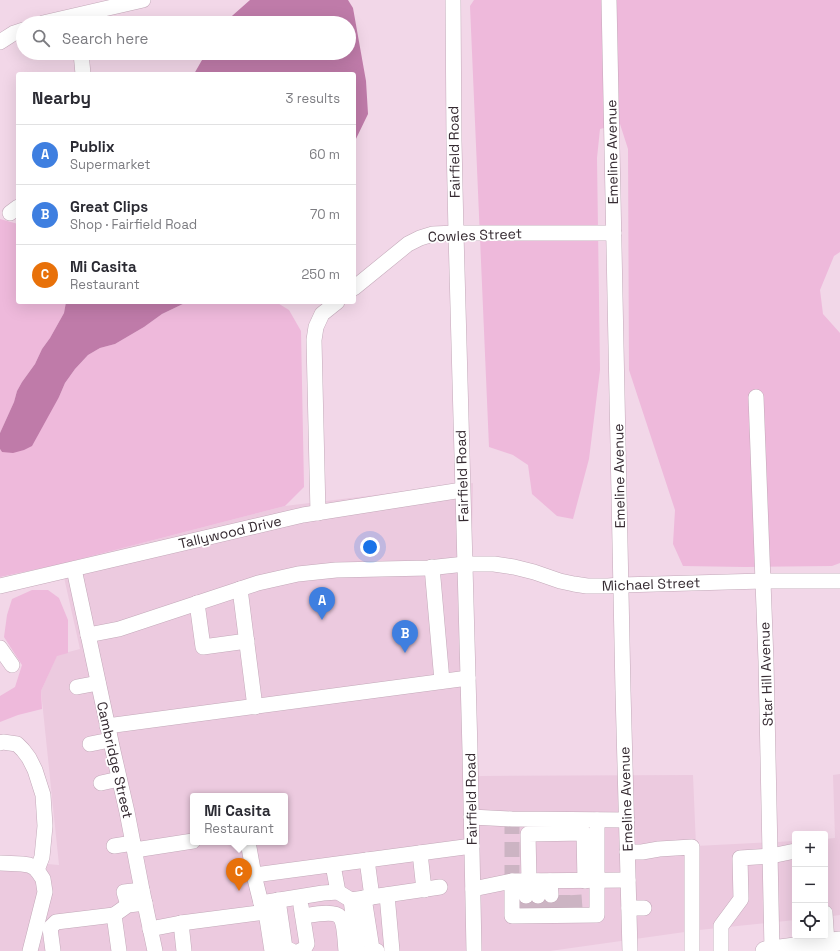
<!DOCTYPE html>
<html lang="en">
<head>
<meta charset="utf-8">
<style>
	:root { --surface:#fff; --page:#f7f7f7; --text:#2b2b33; --muted:#7c7c81; --line:#e1e1e2; --accent:#0f766e }
	body { margin:0; font-family:"Space Grotesk",sans-serif; background:var(--page); color:var(--text) }
	.controls { position:absolute; right:12px; bottom:12px; display:grid; overflow:hidden; border-radius:4px; box-shadow:0 4px 16px #0002 }
	.controls button { width:36px; height:36px; display:grid; place-items:center; padding:0; border:0; border-bottom:1px solid var(--line); background:var(--surface); color:var(--text); font:20px sans-serif }
	.you { position:absolute; left:370px; top:547px; width:14px; height:14px; margin:-10px; border:3px solid #fff; border-radius:50%; background:#1a73e8; box-shadow:0 0 0 6px #1a73e833 }
	.badge { display:grid; place-items:center; width:26px; height:26px; border-radius:50%; background:var(--accent); color:#fff; font-size:13px; font-weight:700 }
	.pin { position:absolute; translate:-50% -33px; filter:drop-shadow(0 1px 2px #0008) }
	.pin::after { content:''; position:absolute; top:21px; width:14px; height:12px; background:inherit; clip-path:polygon(0 0,100% 0,50% 100%) }
	.popup { position:absolute; left:190px; top:793px; width:98px; height:52px; box-sizing:border-box; display:grid; place-content:center; border-radius:4px; background:var(--surface); filter:drop-shadow(0 1px 3px #0005); font-size:13px; white-space:nowrap; color:var(--muted) }
	.popup b { font-size:15px; color:var(--text) }
	.popup::after { content:''; position:absolute; left:50%; top:100%; margin-left:-8px; border:8px solid transparent; border-top-color:var(--surface) }
	.list { margin:0; padding:0; list-style:none }
	h2 { display:flex; justify-content:space-between; align-items:center; height:52px; margin:0; padding:0 16px; font-size:17px }
	h2 small { font-size:13px; font-weight:400; color:var(--muted) }
	.list li { display:grid; grid-template-columns:26px 1fr auto; gap:12px; align-items:center; box-sizing:border-box; height:60px; padding:0 16px; border-top:1px solid var(--line) }
	.list b { display:block; font-size:15px; white-space:nowrap }
	.list p { margin:0; font-size:13px; white-space:nowrap; color:var(--muted) }
	.list em { font-size:13px; font-style:normal; color:var(--muted) }
	.icon { flex:none; width:22px; height:22px; fill:none; stroke:currentColor; stroke-width:2; stroke-linecap:round; stroke-linejoin:round }
	.map { position:relative; flex:none; width:840px; height:951px; overflow:hidden }
	.search { position:absolute; background:var(--surface); box-shadow:0 4px 16px #0002; left:16px; top:16px; width:340px; height:44px; display:flex; align-items:center; gap:10px; box-sizing:border-box; padding:0 14px; border-radius:22px; color:var(--muted); font-size:15px }
	.panel { position:absolute; background:var(--surface); box-shadow:0 4px 16px #0002; left:16px; top:72px; width:340px; height:232px; border-radius:4px }
	.map>svg:first-child { display:block }
	.built { fill:#eccadf; fill-rule:evenodd }
	.green { fill:#eeb9db }
	.water { fill:#bf7ba9 }
	.lines { fill:none; stroke-linecap:round; stroke-linejoin:round }
	.minor-tunnel { stroke:#ccb4c3; stroke-width:15; stroke-dasharray:15 8; stroke-linecap:butt }
	.minor-casing { stroke:#c3a9b9; stroke-width:16 }
	.major-casing { stroke:#c3a9b9; stroke-width:20 }
	.minor { stroke:#fff; stroke-width:15 }
	.major { stroke:#fff; stroke-width:19 }
	.labels { text-anchor:middle; dominant-baseline:central; stroke-width:3.5; stroke-linejoin:round; paint-order:stroke }
	.street-label { font-size:14px; fill:#352a31; stroke:#fff }
</style>
</head>
<body>
<div class="map">
<svg width="840" height="951" viewBox="0 0 840 951">
	<rect width="100%" height="100%" fill="#f2d7e8"/>
	<g class="built">
		<path d="M473,483l-5,295 13,-2 212,-1 3,71 99,-5v79l-96,10 -149,21h-550v-91l59,5 -18,-174 16,-36 23,-6 -19,-85 224,-58zM193,796h92v46h-92z"/>
		<path d="M840,774v141l-15,2v-78l10,-1 -2,-63z"/>
	</g>
	<g class="green">
		<path d="M474,0h366v252l-6,4 -14,34 3,24 17,19v230l-8,3 -87,1 -62,-1 -10,-22 2,-34 -46,-140 -1,-221 -8,-25 -20,5 -3,29 3,212 -11,89 -16,60 -16,-3 -25,-22 -4,-29 -15,-10 -24,-8 -19,-441z"/>
		<path d="M0,219l18,5v78h48l-2,11 -14,25 -8,11 -7,15 -13,18 -5,9 -3,11 -14,31z"/>
		<path d="M187,302h89l13,8 12,21 3,156 -19,19 -224,58 -61,13v-128l2,3 57,-55 6,-14 10,-14 13,-14 12,-7 15,-4 29,-17 18,-13z"/>
		<path d="M32,590h16l11,8 9,22v33l-11,3 -16,35 1,18 -24,6 -18,7v-26l15,-9 7,-22 -18,-28 3,-22 5,-16z"/>
	</g>
	<g class="water">
		<path d="M250,0h98l5,8 13,73 2,33 -14,29v-69h-160l12,-21h143v-30h-125z"/>
		<path d="M66,302h121l-25,12 -18,13 -29,17 -15,4 -12,7 -13,14 -10,14 -6,14 -27,49 -8,4 -11,3 -11,-1 -2,-3v-16l14,-31 3,-11 5,-9 13,-18 7,-15 8,-11 14,-25z"/>
	</g>
	<g class="lines">
		<g class="minor-tunnel">
			<path d="M512,819v62"/>
			<path d="M551,895v14"/>
			<path d="M563,895v14"/>
			<path d="M574,895l1,14"/>
			<path d="M526,896v14"/>
			<path d="M538,896l1,13"/>
		</g>
		<g class="minor-casing">
			<g id="minor">
				<path d="M453,0l1,141 2,92 14,518 4,200"/>
				<path d="M609,0l14,691 7,260"/>
				<path d="M43,23l100,-23"/>
				<path d="M0,42l14,-9 9,-3"/>
				<path d="M81,53l2,21"/>
				<path d="M10,213l8,-6"/>
				<path d="M354,288l54,-44 12,-6 13,-4 23,-1h158"/>
				<path d="M756,397l10,264 6,289"/>
				<path d="M318,513l-4,-173 2,-13 6,-13 15,-12"/>
				<path d="M432,567l10,114"/>
				<path d="M74,569l39,182 14,61 15,78 13,61"/>
				<path d="M0,586l303,-71 159,-25"/>
				<path d="M240,589l15,118"/>
				<path d="M197,603l6,44 44,-6"/>
				<path d="M88,635l31,-6 139,-46 40,-9 38,-4 92,-2 37,-4h29l20,3 20,5 26,9 14,3 13,2h21l13,-1 142,-4h77"/>
				<path d="M0,648l12,17"/>
				<path d="M77,687l21,-4"/>
				<path d="M107,726l361,-48"/>
				<path d="M0,743l3,-1 14,2 6,6 6,8 6,12 8,25 2,31 -3,31 -5,13"/>
				<path d="M90,744l20,-4"/>
				<path d="M101,783l18,-4"/>
				<path d="M471,817l41,2 115,1"/>
				<path d="M248,842l6,33"/>
				<path d="M114,846l19,-3"/>
				<path d="M135,850l58,-9"/>
				<path d="M627,852h15l17,-3 33,-2v104"/>
				<path d="M420,853l4,37"/>
				<path d="M367,860l5,37"/>
				<path d="M0,863l22,1 7,1 6,3 4,5 4,6 2,13 -15,59"/>
				<path d="M333,865l5,27"/>
				<path d="M512,881v35l85,-1v-95"/>
				<path d="M526,881v15"/>
				<path d="M529,881l-1,-47 56,-1 1,48"/>
				<path d="M538,881v15"/>
				<path d="M550,881l1,14"/>
				<path d="M473,889l39,-8 116,-1"/>
				<path d="M387,895l5,56"/>
				<path d="M364,898l8,51 5,2"/>
				<path d="M278,900l7,48 7,3"/>
				<path d="M351,900l7,51"/>
				<path d="M261,903l-7,-28 218,-29"/>
				<path d="M128,905l-4,-13 18,-2"/>
				<path d="M629,908h15"/>
				<path d="M266,912l6,39"/>
				<path d="M825,913l2,30"/>
				<path d="M303,916c8,-1 31,-6 37,1 5,6 5,26 6,34"/>
				<path d="M181,923l3,28"/>
				<path d="M150,929l31,-6 85,-11 -5,-9 62,-10 15,-1 13,8 89,-13"/>
				<path d="M53,951l-3,-23 6,-6 58,-7"/>
				<path d="M119,951l-5,-36 14,-10 17,-2"/>
				<path d="M300,951l4,-2 3,-5 -6,-38"/>
				<path d="M721,951v-25l20,-27 -1,-41 31,-2 24,-5"/>
			</g>
		</g>
		<g class="major-casing">
			<path id="major" d="M765,951l75,-10"/>
		</g>
		<use href="#minor" class="minor"/>
		<use href="#major" class="major"/>
	</g>
	<g class="labels">
		<g class="street-label">
			<text transform="translate(454 152) rotate(-91)">Fairfield Road</text>
			<text transform="translate(612 152) rotate(-91)">Emeline Avenue</text>
			<text transform="translate(475 235) rotate(-2)">Cowles Street</text>
			<text transform="translate(462 476) rotate(-92)">Fairfield Road</text>
			<text transform="translate(619 476) rotate(-91)">Emeline Avenue</text>
			<text transform="translate(230 532) rotate(-13)">Tallywood Drive</text>
			<text transform="translate(651 584) rotate(-2)">Michael Street</text>
			<text transform="translate(766 674) rotate(-92)">Star Hill Avenue</text>
			<text transform="translate(115 760) rotate(77)">Cambridge Street</text>
			<text transform="translate(471 799) rotate(-91)">Fairfield Road</text>
			<text transform="translate(626 799) rotate(-92)">Emeline Avenue</text>
		</g>
	</g>
</svg>
<div class="controls">
<button>+</button>
<button>−</button>
<button><svg class="icon" aria-label="locate" viewBox="0 0 24 24"><circle cx="12" cy="12" r="6"/><path d="M12 2v4M12 18v4M2 12h4M18 12h4"/></svg></button>
</div>
<div class="you"></div>
<div class="pin badge" style="left:322px;top:620px;background:#3f7fe0">A</div>
<div class="pin badge" style="left:405px;top:653px;background:#3f7fe0">B</div>
<div class="pin badge" style="left:239px;top:891px;background:#e8710a">C</div>
<div class="popup"><b>Mi Casita</b>Restaurant</div>
<div class="search"><svg class="icon" aria-label="search" viewBox="0 0 24 24"><circle cx="10" cy="10" r="6"/><path d="M15 15l6 6"/></svg>Search here</div>
<section class="panel">
<h2>Nearby<small>3 results</small></h2>
<ul class="list">
<li><span class="badge" style="background:#3f7fe0">A</span><div><b>Publix</b><p>Supermarket</p></div><em>60 m</em></li>
<li><span class="badge" style="background:#3f7fe0">B</span><div><b>Great Clips</b><p>Shop · Fairfield Road</p></div><em>70 m</em></li>
<li><span class="badge" style="background:#e8710a">C</span><div><b>Mi Casita</b><p>Restaurant</p></div><em>250 m</em></li>
</ul>
</section>
</div>
</body>
</html>
